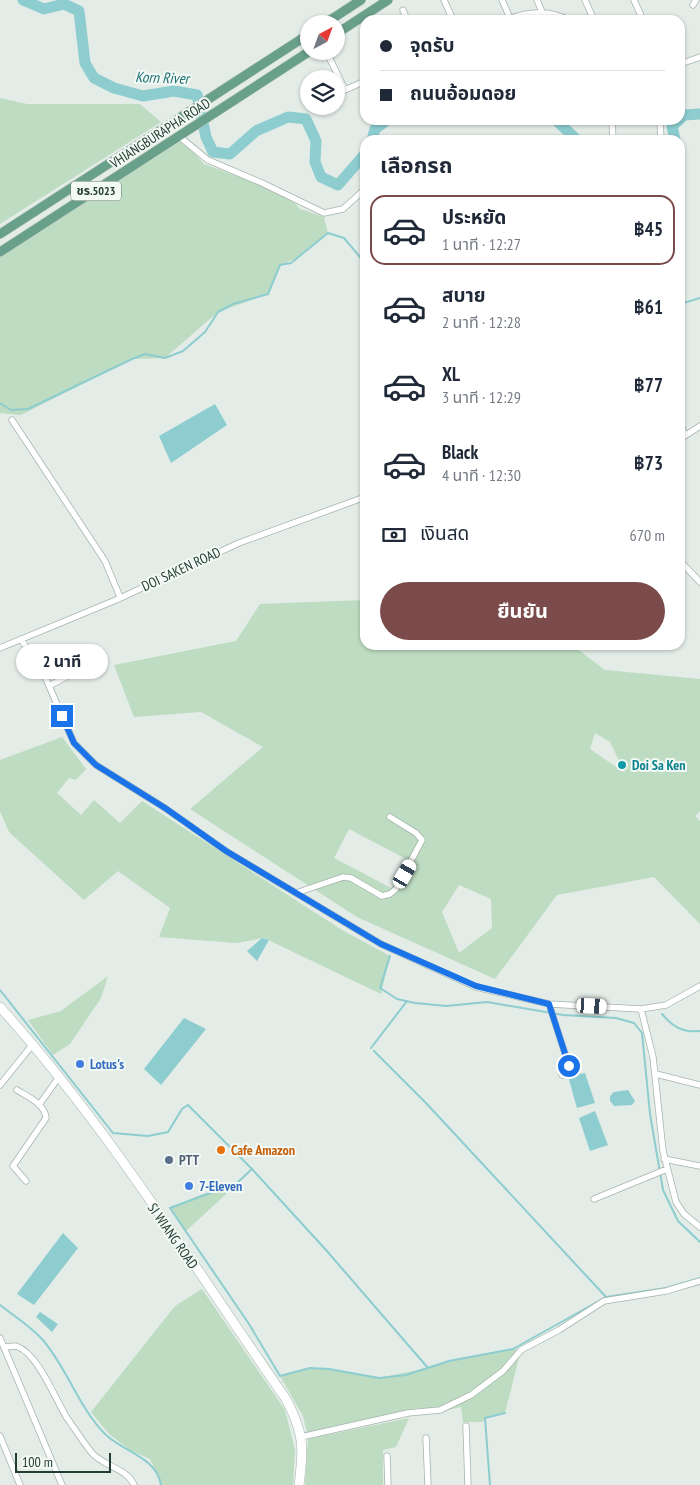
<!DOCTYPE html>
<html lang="th">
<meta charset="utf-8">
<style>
body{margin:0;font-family:"PT Sans Narrow","Noto Sans Thai",sans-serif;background:#f2f2f3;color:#1f2937;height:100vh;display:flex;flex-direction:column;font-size:19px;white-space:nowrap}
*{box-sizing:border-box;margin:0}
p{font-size:16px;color:#747a83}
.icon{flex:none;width:28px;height:28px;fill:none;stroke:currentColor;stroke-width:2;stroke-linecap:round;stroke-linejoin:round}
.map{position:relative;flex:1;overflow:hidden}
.sheet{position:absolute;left:360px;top:135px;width:325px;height:515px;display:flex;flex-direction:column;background:#fff;border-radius:15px;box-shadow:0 1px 4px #0004}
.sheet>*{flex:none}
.hud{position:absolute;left:360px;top:15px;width:325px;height:110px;border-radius:15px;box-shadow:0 1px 4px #0004;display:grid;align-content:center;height:110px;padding:0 20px;background:#fff}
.needle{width:32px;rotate:41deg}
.controls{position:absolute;left:300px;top:15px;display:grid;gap:10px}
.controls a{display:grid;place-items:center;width:45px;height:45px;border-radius:50%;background:#fff;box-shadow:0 1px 4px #0004;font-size:25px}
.scale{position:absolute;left:15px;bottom:12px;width:96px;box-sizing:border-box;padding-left:5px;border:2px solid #233d33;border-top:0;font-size:14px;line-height:18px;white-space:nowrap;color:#233d33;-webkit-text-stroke:4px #f3f9f5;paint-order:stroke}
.end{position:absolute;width:22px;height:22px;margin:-11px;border:6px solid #1a73e8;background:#fff;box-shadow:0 0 0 2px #fff}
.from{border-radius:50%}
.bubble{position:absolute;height:35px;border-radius:18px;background:#fff;box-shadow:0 1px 4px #0004;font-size:16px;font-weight:700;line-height:35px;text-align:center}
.car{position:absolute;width:15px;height:30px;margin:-15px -8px;border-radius:6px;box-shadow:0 0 4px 1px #0007;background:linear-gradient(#fff 24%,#345 0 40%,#fff 0 76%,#345 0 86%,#fff 0)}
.hud b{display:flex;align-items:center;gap:18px;height:48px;font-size:19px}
.hud b+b{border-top:1px solid #e0e1e3}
.hud i{width:12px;height:12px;background:#1f2937}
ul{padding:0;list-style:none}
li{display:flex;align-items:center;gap:15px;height:70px;margin:0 10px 8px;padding:0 10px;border:2px solid transparent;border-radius:15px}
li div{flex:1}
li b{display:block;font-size:19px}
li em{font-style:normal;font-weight:700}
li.active{border-color:#7b4a4a}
li>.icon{width:45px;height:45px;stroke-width:1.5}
h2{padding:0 20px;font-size:22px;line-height:60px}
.pay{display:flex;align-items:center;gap:12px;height:55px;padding:0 20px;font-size:19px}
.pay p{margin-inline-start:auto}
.button{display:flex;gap:10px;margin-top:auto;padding:10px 20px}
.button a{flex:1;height:58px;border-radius:30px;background:#7b4a4a;color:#fff;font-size:20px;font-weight:700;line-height:58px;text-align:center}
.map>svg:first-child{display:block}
.green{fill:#bddcc1;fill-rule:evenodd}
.water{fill:#8dcdcf}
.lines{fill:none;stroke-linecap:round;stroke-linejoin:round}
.stream{stroke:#8dcdcf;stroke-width:2}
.river{stroke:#8dcdcf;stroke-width:11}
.street-casing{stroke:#a6b4ad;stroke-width:7}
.secondary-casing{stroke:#a2b7ad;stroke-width:10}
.primary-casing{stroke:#c1c9c6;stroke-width:10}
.street{stroke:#fff;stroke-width:5.5}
.secondary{stroke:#fff;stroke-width:9}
.primary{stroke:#69a08b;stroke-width:9}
.route{stroke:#1a73e8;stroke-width:6}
.culture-dot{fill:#0f9aa8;stroke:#f3f9f5;stroke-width:2}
.shop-dot{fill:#3f7fe0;stroke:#f3f9f5;stroke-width:2}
.food-dot{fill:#e8710a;stroke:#f3f9f5;stroke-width:2}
.service-dot{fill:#5c6f8a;stroke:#f3f9f5;stroke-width:2}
.labels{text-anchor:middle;stroke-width:4;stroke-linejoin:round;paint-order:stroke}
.shield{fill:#f3f9f5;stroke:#61756d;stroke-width:1}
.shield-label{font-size:12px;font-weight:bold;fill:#233d33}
.street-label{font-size:14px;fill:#233d33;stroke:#f3f9f5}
.culture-label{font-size:14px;font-weight:bold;fill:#0d838f;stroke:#f3f9f5;text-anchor:start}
.shop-label{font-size:14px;font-weight:bold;fill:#366cbe;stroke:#f3f9f5;text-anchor:start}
.food-label{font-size:14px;font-weight:bold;fill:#c56008;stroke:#f3f9f5;text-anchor:start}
.service-label{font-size:14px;font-weight:bold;fill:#4e5e75;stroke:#f3f9f5;text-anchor:start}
.water-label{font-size:15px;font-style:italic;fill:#207376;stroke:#f3f9f5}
</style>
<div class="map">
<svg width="700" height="1485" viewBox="0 0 700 1485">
<rect width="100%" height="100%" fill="#e3ece7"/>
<path class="green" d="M0,98L27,104H140L161,122L0,224Z
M180,137L204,164L259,184L293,201L300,209L324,217L328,233L295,259L280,265L268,294L218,312L165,358L132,359L21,415L0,413V257Z
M365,600V645H572L605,670L700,679V811L695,816L700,821V924L654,877L557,895L495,979L357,917L190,809L263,747L201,712L134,717L114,665L236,641L260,604ZM595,733L610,742L625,773L590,749ZM349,829L406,859L391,888L334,858ZM459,885L491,899L492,928L459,953L442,912Z
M62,737L86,769L76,780L69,778L57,793L81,815L94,800L120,823L142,801L342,930L390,956L381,994L264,938L236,943L159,937L170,908L118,871L84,900L9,832L0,811V760Z
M108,976L101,998L70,1044L53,1055L28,1020L61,1011Z
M238,1183L185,1232L170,1208L198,1196Z
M202,1289L285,1410L295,1450L293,1485H162L150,1459L130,1450L109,1434L91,1412L175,1306Z
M513,1349L521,1350L505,1413L485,1418L483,1422H463L461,1407L424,1415L418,1408L307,1433L303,1416L280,1376L310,1368L329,1369L379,1378L428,1368L450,1361Z
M409,1418L396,1447L383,1450V1485H305L308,1439Z"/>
<path class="water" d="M215,404L227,425L171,463L159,436Z
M262,938L269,940L257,961L247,951Z
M184,1018L206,1029L161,1085L144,1069Z
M585,1073L595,1103L577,1108L568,1076Z
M628,1090L635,1101L632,1105L614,1106L610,1101V1096L614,1092Z
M595,1111L608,1145L590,1151L579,1118Z
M63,1233L78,1248L34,1305L17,1294Z
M40,1312L58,1324L52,1332L36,1317Z"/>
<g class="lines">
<path class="stream" d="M680,304L700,298
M0,403L11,410L28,409L132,359L145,354L165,358L183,351L205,332L218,312L233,304L268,294L280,265L291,263L328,233L344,238L365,263
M390,956L380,988L397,999L415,1003L446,1006L487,1002L563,1015L616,1018L634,1023L642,1033L650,1114L663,1190L678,1221L700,1242
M0,990L113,1133L148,1136L168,1132L182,1109L188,1105L252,1169
M662,1014C673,1027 683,1033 700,1031
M371,1048L407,1001
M374,1051L426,1103L606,1297
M0,1305C14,1316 30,1326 42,1339C68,1369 78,1407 106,1435C124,1452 156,1457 161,1485
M428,1368L326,1250L252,1169L237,1183L170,1208L249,1324L280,1376L310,1368L329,1369L379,1378L406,1375L449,1361L513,1349L606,1297L666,1288L700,1278
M490,1485L485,1418L505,1413"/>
<path class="river" d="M23,0L44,9L64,4L79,11L85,63L94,78L114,88L143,96L174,91L197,95L206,137L213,152L230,154L256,131L288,117L306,119L316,141L315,162L321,177L338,185L365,154
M680,119L684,115L700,114
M556,120L577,140
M372,140L375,129L387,120
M675,140L672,126L679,120"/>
<defs>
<path id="street" d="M444,0L453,20
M502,0L510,18
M537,0L542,12
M585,0L594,20
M634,0L643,20
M693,5L696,0
M403,10L407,20
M506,20C526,12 549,9 568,20
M329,57L345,90
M680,64L700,57
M336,94L365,81
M612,120L613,140
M660,120L661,140
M180,137L208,160L262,183L324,213L343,209L365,189
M12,420L105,561L120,597
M680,422L685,436
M680,439L700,426
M680,561L700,582
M21,639L46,679L74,743L96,765L165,808L226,851L381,944L476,987L549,1004L641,1009L666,1005L700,986
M0,648L116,600L239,543L365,497
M49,686L81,669L95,672L100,671
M296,893L343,877L351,878L382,896L390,894L396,889L422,840L416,833L390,817
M549,1004L569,1066L562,1075
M641,1009L653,1057L663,1151L676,1202L684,1214L700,1227
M656,1074L700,1085
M0,1085L33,1044
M17,1090C28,1097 45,1104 46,1118L13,1166L26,1181
M39,1105L59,1077
M664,1159L700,1166
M594,1199L667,1169
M0,1338L62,1485
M4,1347C8,1347 12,1346 16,1346C38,1353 55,1399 67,1418C75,1429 83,1442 92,1453C103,1466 128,1469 134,1485
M466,1426L468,1485
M0,1436L20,1485
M301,1437L408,1413L440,1410L471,1395L503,1371L521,1350L559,1330L604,1301L666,1291L700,1281
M426,1438L428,1485
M387,1456L388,1485"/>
<path id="secondary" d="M0,1007C108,1127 194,1267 286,1399C304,1433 304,1448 299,1485"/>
<path id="primary" d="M324,24L361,0
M336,34L388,0
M0,234L309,34
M0,252L310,51"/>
</defs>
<use href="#street" class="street-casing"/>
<use href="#secondary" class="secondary-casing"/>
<use href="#primary" class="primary-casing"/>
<use href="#street" class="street"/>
<use href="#secondary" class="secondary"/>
<use href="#primary" class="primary"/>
</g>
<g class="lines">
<path class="route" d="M62,716L74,743L96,765L165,808L226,851L381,944L476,986L549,1004L569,1066"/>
</g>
<circle class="culture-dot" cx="622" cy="765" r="5"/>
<g class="shop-dot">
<circle cx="80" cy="1064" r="5"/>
<circle cx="189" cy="1186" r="5"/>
</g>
<circle class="food-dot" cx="221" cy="1150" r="5"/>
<circle class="service-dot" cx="169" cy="1160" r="5"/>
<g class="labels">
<rect class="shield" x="71" y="181.5" width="50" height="19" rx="4"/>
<g class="shield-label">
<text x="96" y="195">ชร.5023</text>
</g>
<g class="street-label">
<text transform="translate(160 133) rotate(-33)" y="5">VHIANGBURAPHA ROAD</text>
<text transform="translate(181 569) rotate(-25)" y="5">DOI SAKEN ROAD</text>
<text transform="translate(173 1236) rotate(55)" y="5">SI WIANG ROAD</text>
</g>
<g class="culture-label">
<text x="632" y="770">Doi Sa Ken</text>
</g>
<g class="shop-label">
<text x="90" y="1069">Lotus's</text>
<text x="199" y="1191">7-Eleven</text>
</g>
<g class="food-label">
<text x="231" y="1155">Cafe Amazon</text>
</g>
<g class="service-label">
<text x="179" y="1165">PTT</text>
</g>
<g class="water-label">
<text transform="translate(162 78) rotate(2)" y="5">Korn River</text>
</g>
</g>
</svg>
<div class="controls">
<a><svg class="needle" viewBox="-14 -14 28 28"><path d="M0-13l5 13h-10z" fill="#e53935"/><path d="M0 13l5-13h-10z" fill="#747a83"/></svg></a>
<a><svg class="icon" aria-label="layers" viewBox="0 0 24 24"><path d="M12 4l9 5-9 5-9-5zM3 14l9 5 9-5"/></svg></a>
</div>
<div class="scale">100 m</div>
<i class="end from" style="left:569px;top:1066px"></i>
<i class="end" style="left:62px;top:716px"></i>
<div class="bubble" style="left:16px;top:644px;width:92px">2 นาที</div>
<i class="car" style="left:405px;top:874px;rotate:30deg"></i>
<i class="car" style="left:592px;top:1006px;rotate:93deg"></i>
<div class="hud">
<b><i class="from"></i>จุดรับ</b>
<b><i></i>ถนนอ้อมดอย</b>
</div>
<section class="sheet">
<h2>เลือกรถ</h2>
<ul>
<li class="active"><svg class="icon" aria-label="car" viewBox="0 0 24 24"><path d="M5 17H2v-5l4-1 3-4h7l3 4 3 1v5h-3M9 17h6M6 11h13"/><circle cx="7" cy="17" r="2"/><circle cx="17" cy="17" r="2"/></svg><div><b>ประหยัด</b><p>1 นาที · 12:27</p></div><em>฿45</em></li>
<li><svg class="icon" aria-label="car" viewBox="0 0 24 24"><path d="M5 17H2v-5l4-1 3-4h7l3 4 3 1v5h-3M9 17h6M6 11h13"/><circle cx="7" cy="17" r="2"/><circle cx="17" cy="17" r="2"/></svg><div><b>สบาย</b><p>2 นาที · 12:28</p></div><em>฿61</em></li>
<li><svg class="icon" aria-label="car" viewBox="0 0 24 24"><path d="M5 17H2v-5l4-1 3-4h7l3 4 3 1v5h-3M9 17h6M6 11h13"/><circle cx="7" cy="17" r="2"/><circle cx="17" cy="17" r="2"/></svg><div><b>XL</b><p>3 นาที · 12:29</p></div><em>฿77</em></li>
<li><svg class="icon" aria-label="car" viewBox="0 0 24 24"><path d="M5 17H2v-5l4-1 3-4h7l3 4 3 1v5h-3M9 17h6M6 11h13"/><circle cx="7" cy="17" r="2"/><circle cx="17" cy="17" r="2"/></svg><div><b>Black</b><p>4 นาที · 12:30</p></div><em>฿73</em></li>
</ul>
<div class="pay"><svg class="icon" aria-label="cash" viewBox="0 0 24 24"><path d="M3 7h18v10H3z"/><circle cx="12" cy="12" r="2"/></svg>เงินสด<p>670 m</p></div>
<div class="button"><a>ยืนยัน</a></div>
</section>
</div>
